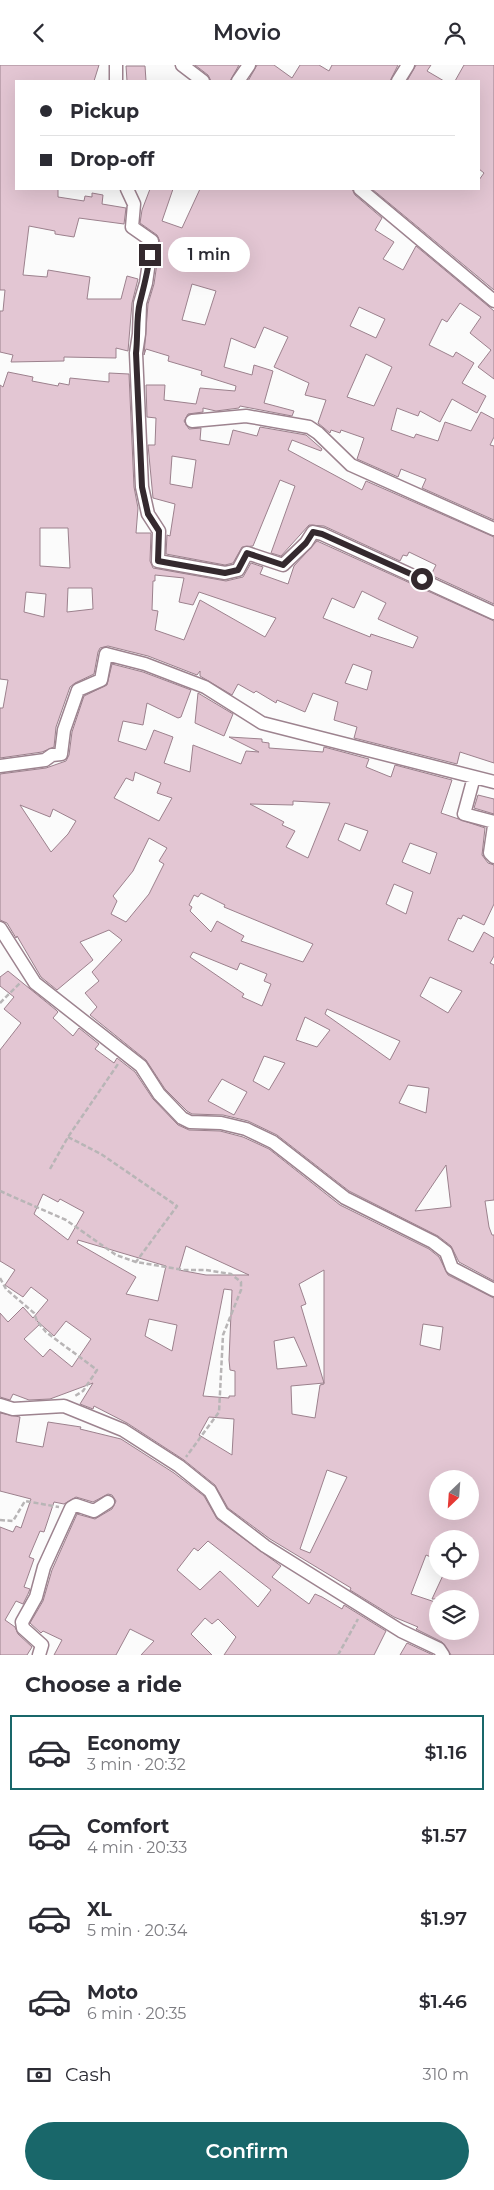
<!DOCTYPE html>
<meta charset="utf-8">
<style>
body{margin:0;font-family:Montserrat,sans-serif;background:#f7f7f7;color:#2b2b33;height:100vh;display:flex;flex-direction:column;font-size:19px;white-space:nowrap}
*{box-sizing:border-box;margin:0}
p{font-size:16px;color:#7c7c81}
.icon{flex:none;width:28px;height:28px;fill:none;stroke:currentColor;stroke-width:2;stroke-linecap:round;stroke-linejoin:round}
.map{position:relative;height:1590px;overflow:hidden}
.drawer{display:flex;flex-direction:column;background:#fff;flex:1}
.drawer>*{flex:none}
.banner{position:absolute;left:15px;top:15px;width:465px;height:110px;border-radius:0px;box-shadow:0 5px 20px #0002;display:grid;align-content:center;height:110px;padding:0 25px;background:#fff}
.needle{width:32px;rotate:205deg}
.tools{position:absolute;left:429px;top:1405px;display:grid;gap:10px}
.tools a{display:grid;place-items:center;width:50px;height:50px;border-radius:50%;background:#fff;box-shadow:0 5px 20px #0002;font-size:25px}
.end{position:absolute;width:22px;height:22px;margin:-11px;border:6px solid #34292e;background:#fff;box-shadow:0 0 0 2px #fff}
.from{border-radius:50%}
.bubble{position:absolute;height:35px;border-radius:18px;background:#fff;box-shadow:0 5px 20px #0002;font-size:16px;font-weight:600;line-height:35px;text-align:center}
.banner b{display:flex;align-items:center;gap:18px;height:48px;font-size:19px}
.banner b+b{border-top:1px solid #e1e1e2}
.banner i{width:12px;height:12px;background:#2b2b33}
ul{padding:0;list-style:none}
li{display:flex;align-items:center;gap:15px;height:75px;margin:0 10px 8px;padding:0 15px;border:2px solid transparent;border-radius:0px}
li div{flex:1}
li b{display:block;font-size:19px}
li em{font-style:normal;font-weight:600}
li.current{border-color:#19676a}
li>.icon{width:45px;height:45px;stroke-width:1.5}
h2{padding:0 25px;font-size:22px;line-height:60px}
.pay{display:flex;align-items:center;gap:12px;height:55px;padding:0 25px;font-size:19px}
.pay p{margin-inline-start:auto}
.button{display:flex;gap:10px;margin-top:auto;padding:10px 25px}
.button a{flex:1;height:58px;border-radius:30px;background:#19676a;color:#fff;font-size:20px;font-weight:600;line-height:58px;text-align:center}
header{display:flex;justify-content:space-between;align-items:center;height:65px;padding:0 25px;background:#fff;font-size:22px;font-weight:600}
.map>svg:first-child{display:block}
.building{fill:#e3c6d3;stroke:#9c818d;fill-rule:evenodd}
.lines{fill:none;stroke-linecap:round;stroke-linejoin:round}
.street-casing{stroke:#9d838f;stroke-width:15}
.path{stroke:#b8b5b6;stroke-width:2.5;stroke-dasharray:5 2.5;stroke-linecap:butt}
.street{stroke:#fff;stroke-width:12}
.route{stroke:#34292e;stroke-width:6}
</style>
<header><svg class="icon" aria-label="back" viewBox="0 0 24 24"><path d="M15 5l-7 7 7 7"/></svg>Movio<svg class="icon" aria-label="person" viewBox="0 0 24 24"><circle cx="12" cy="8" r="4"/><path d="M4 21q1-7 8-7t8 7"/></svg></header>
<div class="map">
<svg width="494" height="1590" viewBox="0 0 494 1590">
<rect width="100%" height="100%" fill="#fbfbfb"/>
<path class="building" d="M0,0H99L94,16H16V124H58V132L84,136L85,131L92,132V128L103,130L102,139L126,143L124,159L79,153L74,172L55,169V166L29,161L23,210L47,212L48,205L90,212L87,234H121L127,211L138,214L132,238L128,286L116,283V293L64,292V296L11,297L13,290L0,287V246H3L5,225H0Z
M195,0H239L230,16H211L208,10Z
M257,0H274L292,13L300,0H319L329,6L332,0H398L390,16H248Z
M416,0H431L427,6L444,16H407Z
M464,0H494V225L372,124H479V115L484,108L479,104V16H455Z
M126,1H145L146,16H127Z
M150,124H173L162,156L182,163L200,124H352L355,130L382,153L375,165L394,177L383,194L403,205L416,181L494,246V314L478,302L491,285L470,268L481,252L460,238L447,257L442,254L429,280L453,292L456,287L474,298L462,318L486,331L477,348L452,334L440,357L420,346L418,351L397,343L391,365L414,373L416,369L438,376L445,357L471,366L481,347L494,354V372L490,380L494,381V455L422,423L426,414L401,404L398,412L357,394L364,373L341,365L340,368L331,365L330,368L318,358L326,335L305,330L309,318L274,302L288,272L264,262L255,283L231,273L224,302L252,310L254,300L273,306L264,338L294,346L292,351L240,341L239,343L216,346L203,343V347L188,349L184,356L189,364L201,363L200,375L229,380L233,365L257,371L260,362L306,370L322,384L321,386L292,375L288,385L362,425L366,416L494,472V539L431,510L436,500L409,487L407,491L403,490L400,496L324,461L309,460L281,491L271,488L295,421L280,415L253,481L242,482L233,498L225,500L166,489L167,470L170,471L175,439L153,433L148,380H155L156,353L147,352L146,320H165L164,335L196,339L200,323L235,326L236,321L201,310L202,306L168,296L169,291L146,284L144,290L148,239L154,219L160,177L157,170L140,158L142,145ZM192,219L216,226L205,260L182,255ZM359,242L385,254L376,273L350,261ZM366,289L392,302L374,341L347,332ZM172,391L196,395L192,423L170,419Z
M8,307L33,312L32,316L58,321L59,318L69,320L70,313L109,317V308L129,309L134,422L138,443L136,468H151L150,496L153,503L226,516L243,512L251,498L263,502L260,509L288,519L294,501L317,476L494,556V698L460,687L457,699L354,673L357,662L334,655L338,637L313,628L305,647L277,635L276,638L256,626L254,628L238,619L232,630L200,611V606L197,610L148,591L108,581L100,583L98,587L94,609L75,618L70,622L56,662L54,682L42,687L0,693V643H3L8,615L0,614V320L3,322ZM40,463H68L70,503L40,501ZM155,510L184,513L179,537L193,540L199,527L276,553L265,572L200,535L184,575L155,565L158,546L152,545L153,516H155ZM68,523H92L93,544L67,547ZM362,526L386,538L378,554L418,572L413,583L371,569L370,572L323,553L332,533L354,543ZM26,527L46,529L44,552L24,547ZM353,599L372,606L367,625L345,618Z
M112,599L143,607L191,625L181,652L178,653L147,638L143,660L123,656L118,676L146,685L154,665L173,672L164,698L190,707L193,680L241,699L246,686L259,687L229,672L262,674V677L269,678V683L323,687L324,682L369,694L366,702L388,711L391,712L395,700L452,715L441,748L485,763L482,790L488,798L494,800V839L484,860L463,850L461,854L458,853L448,875L473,887L484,867L494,873V891L490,898L494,900V1135L485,1136L489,1162L492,1170H494V1216L459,1197L451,1181L438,1171L349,1126L277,1070L248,1056L223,1050L192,1049L187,1046L165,1024L146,995L90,950L97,942L85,928L99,916L92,907L122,875L109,865L80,877L93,895L57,925L41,912L17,871L16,873L7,858L0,855V709L46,703L66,696L69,690L72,667L84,631L107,620ZM135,707L161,718L157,728L172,733L159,756L114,733L126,713L133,716ZM293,736L330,738L308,793L286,782L295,766L282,760L284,757L250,739L293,740ZM20,740L50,752L53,744L76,756L68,769L51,787ZM345,758L368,766L360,786L338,775ZM149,773L167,783L159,796L164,799L149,829L126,857L111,849L117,836L113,831L133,806ZM410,778L437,788L430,809L402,797ZM394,819L413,827L406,849L386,839ZM201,828L225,840L224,842L313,879L303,897L241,876L244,871L217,856L211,867L190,846L192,842L189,840L194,830L198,832ZM193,887L237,905L240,898L267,909L264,916L271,919L262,941L242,932L244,929L190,892ZM430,912L462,926L448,948L420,931ZM327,944L400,976L390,995L325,949ZM305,952L330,965L317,982L296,975ZM264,991L285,998L269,1025L253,1016ZM222,1014L247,1027L234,1050L208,1036ZM408,1020L429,1023L426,1048L399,1038ZM446,1100L451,1142L415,1146Z
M198,628L233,649L224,671L195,658Z
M478,730L494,734V749L474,743Z
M8,906L56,945L58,947L53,953L73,971L79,963L99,979L95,984L114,998L117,993L135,1007L153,1034L178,1060L189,1065L220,1066L243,1072L269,1084L340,1140L429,1184L439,1192L448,1210L494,1233V1590H451L442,1577L416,1564L418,1562L394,1552L350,1525L351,1523L270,1474L228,1443L215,1420L184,1395L127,1358L94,1341L93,1344L80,1339L93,1318L50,1334L29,1335L13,1329L10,1335L0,1332V1248L8,1257L23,1242L33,1253L48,1235L31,1222L23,1232L5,1220L15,1205L0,1196V985L21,958L4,944L14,932L0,921V912ZM43,1129L58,1137L60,1134L84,1147L68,1175L34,1149ZM78,1175L166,1201L158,1236L126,1229L136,1212L77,1178ZM186,1181L249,1210H206L179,1205ZM324,1205V1319L320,1320L315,1353L292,1349L291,1321L324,1318L301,1241L306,1239L299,1219ZM224,1224L232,1225L229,1295L230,1305L235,1306V1331H229V1333L203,1331ZM149,1254L177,1260L172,1286L145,1271ZM37,1256L54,1271L66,1256L91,1274L72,1302L50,1284L43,1292L24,1274L40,1259ZM423,1259L443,1262L440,1285L420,1280ZM294,1272L307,1301L277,1304L274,1276ZM209,1352L234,1354L232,1390L199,1370ZM327,1405L347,1412L310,1488L300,1484ZM438,1414H470V1446H438ZM438,1474H470V1506H445L432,1534H470V1566H438V1538L411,1529L426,1490L438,1495Z
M0,1348L20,1352L16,1377L43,1382L48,1357L81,1362L80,1364L121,1374L174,1408L204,1431L217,1454L281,1501L272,1512L309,1539L315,1529L322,1532L342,1544L344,1540L386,1566L374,1590H224L236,1572L218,1554L212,1559L205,1553L191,1569L212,1590H141L154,1576L130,1564L116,1590H54L62,1575L43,1566L41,1568L30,1558L43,1536L52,1505L77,1449L95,1454L112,1444L116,1436L112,1430L108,1429L93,1437L76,1432L64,1439L54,1437L44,1467L40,1466L29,1492L34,1494L24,1522L30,1524L28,1529L23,1539L16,1536L5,1555L15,1562L18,1569L32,1582L27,1590H0V1462L13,1467L16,1461L21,1463L31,1434L0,1426ZM208,1476L271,1525L258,1542L220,1506L200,1525L177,1505L194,1483L198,1486Z
M407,1578L433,1590H400Z"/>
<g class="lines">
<defs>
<path id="street" d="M116,0V16
M182,0L203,16
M238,16L249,0
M398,16L408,0
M127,124L134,139L132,162L152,176L146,218L140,238L139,269L136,288L142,422L148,449L159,466L158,496L225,508L238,505L247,488L283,500L306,478L313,467L322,469L494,548
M360,124L494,236
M192,356L246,351L309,362L318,368L351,400L494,464
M0,701L45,695L52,690L61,689L64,665L78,625L101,615L106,589L145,599L205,622L262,658L494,717
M474,712L464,749L494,757
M494,761L490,788L494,792
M0,863L35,918L141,1001L159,1029L182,1053L190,1057L221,1058L246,1064L273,1077L345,1133L433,1177L446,1187L452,1203L494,1225
M0,1340L13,1344L64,1341L123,1365L179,1401L210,1426L222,1448L265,1481L401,1566L439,1584L443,1590
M39,1590L42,1580L23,1563L22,1557L36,1532L44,1502L71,1443L76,1440L94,1446L108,1437"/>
</defs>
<use href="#street" class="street-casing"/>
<path class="path" d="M0,938L21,917
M68,1072L101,1089L177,1141L136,1197
M50,1104L68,1072L118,999
M0,1126L66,1155L116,1190L136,1197L184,1205H206L231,1209L241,1217V1225L223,1270L219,1347L186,1392
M0,1213L6,1224L34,1248L37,1256L46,1267L97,1305L83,1326L75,1331
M0,1455L13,1456L25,1436L59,1442
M338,1590L358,1554"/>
<use href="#street" class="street"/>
</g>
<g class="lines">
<path class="route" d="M150,190C148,206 144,221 140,237C136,252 138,271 136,288L142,422L148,449L159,466L158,496L225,508L238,505L247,488L283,500L306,478L313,467L322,469L422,514"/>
</g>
</svg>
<div class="tools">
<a><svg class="needle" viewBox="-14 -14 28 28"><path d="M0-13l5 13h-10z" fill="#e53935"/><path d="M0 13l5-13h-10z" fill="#7c7c81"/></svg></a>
<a><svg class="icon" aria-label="locate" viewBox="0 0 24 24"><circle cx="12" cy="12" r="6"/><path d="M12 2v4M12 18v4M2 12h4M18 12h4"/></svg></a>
<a><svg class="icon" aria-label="layers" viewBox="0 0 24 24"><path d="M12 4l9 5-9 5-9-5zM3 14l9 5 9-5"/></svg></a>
</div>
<i class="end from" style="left:422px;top:514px"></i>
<i class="end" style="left:150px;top:190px"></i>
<div class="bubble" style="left:168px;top:172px;width:82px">1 min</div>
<div class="banner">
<b><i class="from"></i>Pickup</b>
<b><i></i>Drop-off</b>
</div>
</div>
<section class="drawer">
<h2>Choose a ride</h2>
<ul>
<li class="current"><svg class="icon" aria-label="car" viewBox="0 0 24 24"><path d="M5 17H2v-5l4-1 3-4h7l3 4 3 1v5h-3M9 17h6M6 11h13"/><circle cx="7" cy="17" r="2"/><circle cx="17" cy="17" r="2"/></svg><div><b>Economy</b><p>3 min · 20:32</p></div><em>$1.16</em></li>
<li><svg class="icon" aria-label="car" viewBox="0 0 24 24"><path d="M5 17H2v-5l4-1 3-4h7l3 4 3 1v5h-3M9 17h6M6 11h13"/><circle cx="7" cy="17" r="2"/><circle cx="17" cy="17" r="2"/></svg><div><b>Comfort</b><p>4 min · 20:33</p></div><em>$1.57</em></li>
<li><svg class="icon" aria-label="car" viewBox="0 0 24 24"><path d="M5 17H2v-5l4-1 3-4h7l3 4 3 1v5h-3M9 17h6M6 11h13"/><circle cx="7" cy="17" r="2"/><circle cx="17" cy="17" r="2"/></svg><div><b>XL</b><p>5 min · 20:34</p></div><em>$1.97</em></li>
<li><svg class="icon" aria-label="car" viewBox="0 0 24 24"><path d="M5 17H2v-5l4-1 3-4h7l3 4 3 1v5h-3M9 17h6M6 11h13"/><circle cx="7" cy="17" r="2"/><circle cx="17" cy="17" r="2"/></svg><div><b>Moto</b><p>6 min · 20:35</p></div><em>$1.46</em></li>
</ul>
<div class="pay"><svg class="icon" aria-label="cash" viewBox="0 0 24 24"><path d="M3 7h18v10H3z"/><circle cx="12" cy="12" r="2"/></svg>Cash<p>310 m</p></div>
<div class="button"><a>Confirm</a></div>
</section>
